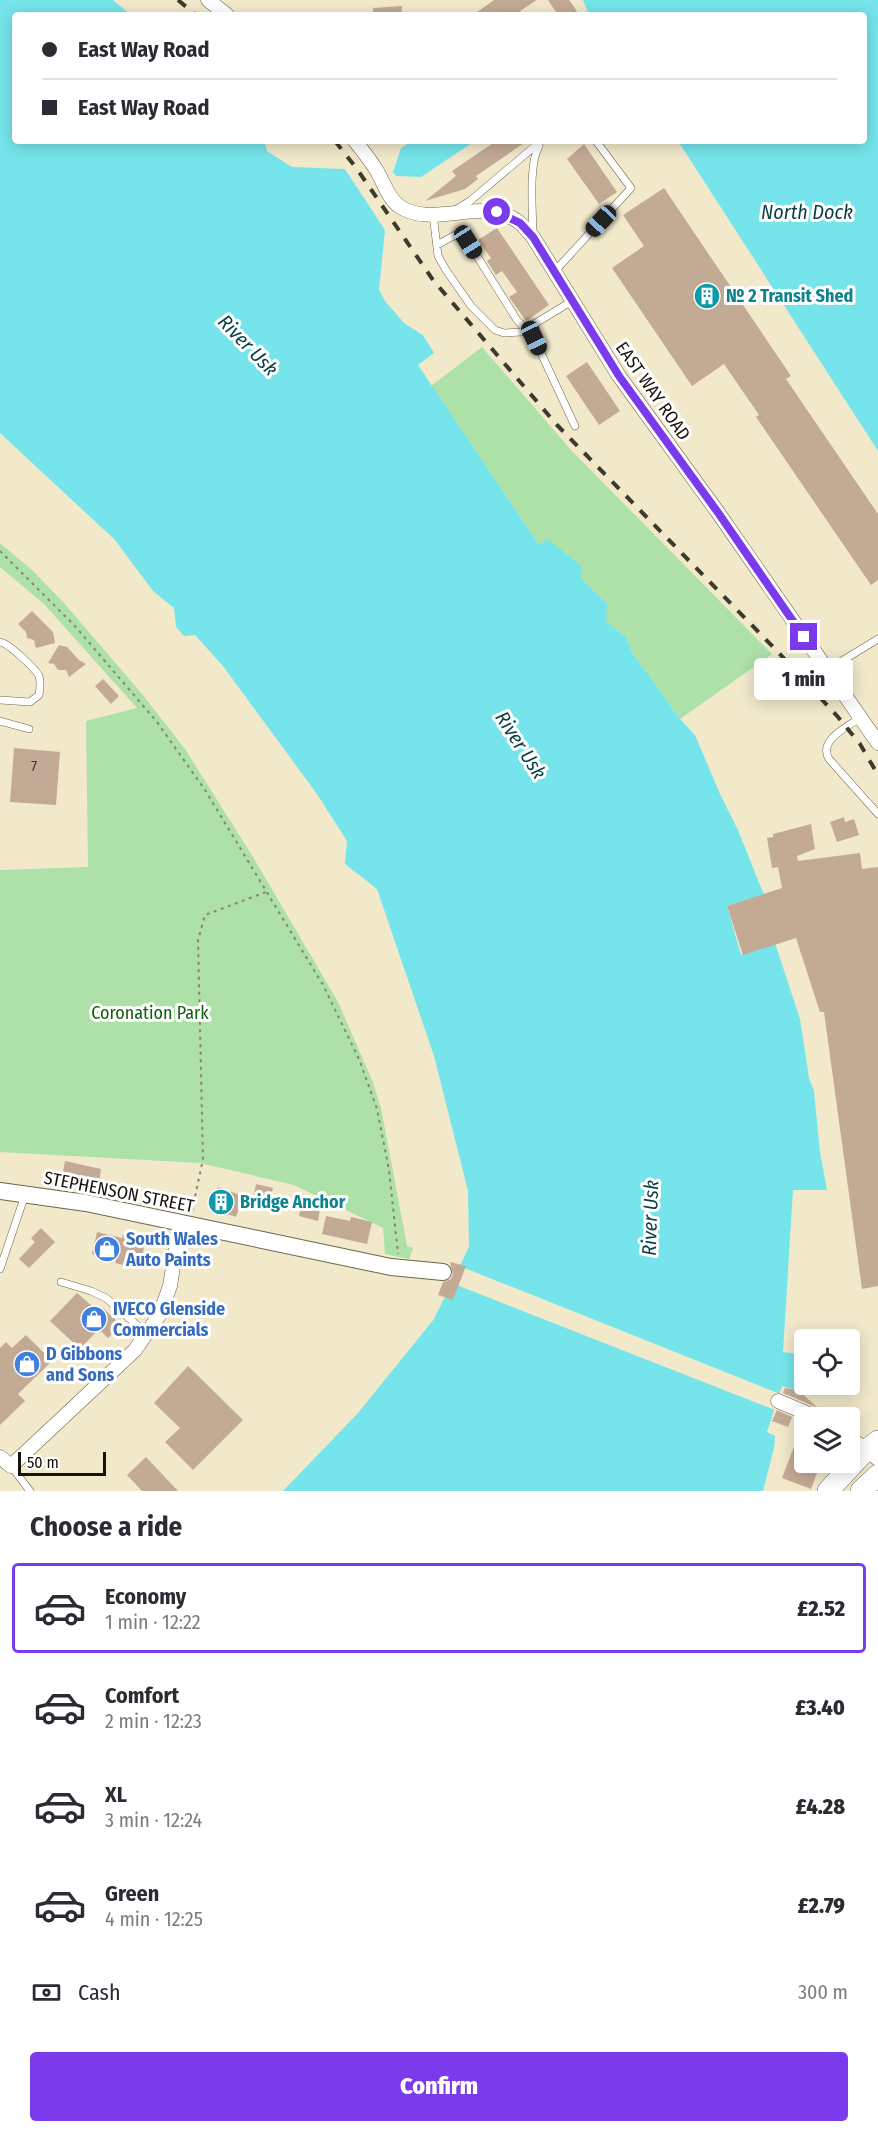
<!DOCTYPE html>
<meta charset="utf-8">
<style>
body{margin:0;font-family:"Fira Sans Condensed",sans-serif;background:#f2f2f3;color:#2b2b33;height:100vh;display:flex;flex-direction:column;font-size:22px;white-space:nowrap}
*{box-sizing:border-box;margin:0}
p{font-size:20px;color:#7c7c81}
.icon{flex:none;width:33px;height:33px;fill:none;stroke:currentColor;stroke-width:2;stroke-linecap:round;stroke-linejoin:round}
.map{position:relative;height:1491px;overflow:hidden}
.panel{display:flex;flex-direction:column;background:#fff;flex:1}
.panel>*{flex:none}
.hud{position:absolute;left:12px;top:12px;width:855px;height:132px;border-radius:6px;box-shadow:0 3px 15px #0003;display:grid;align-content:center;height:132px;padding:0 30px;background:#fff}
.tools{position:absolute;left:794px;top:1329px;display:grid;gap:12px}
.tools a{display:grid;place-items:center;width:66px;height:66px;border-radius:6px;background:#fff;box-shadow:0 3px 15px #0003;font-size:30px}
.scale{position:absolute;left:18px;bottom:15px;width:88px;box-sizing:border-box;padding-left:6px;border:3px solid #161308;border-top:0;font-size:16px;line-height:21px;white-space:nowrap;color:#161308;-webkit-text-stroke:4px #fff;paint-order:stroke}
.end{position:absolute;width:27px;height:27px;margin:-14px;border:8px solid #7c3aed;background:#fff;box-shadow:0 0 0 3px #fff}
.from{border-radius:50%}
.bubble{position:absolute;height:42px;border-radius:6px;background:#fff;box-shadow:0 3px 15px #0003;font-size:20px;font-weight:800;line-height:42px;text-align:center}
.car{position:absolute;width:18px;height:36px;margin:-18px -9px;border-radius:8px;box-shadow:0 0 4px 2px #0007;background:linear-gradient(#222 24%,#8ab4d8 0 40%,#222 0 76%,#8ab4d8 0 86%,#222 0)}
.hud b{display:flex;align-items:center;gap:21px;height:57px;font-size:22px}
.hud b+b{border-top:2px solid #e1e1e2}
.hud i{width:15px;height:15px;background:#2b2b33}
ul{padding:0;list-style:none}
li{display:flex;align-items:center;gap:18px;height:90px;margin:0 12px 9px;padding:0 18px;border:3px solid transparent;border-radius:6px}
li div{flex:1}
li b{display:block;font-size:22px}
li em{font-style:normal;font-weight:800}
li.selected{border-color:#7c3aed}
li>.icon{width:54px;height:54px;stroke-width:1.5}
h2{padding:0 30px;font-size:27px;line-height:72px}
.pay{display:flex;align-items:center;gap:15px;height:66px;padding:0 30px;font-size:22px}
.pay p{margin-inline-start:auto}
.button{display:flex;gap:12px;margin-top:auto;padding:12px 30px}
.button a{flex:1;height:69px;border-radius:6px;background:#7c3aed;color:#fff;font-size:24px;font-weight:800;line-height:69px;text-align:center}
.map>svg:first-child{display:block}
.green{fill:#ade1a8}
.water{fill:#75e5eb}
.pier{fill:#f2e9cb}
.building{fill:#c3aa95}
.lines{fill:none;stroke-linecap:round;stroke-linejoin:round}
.service-casing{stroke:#6d654b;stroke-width:8}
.minor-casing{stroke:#6d654b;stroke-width:15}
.tertiary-casing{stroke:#6d654b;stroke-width:18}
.primary-casing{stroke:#6d654b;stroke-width:22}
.path{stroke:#8a846f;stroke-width:2;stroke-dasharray:3 4.5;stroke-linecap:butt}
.service{stroke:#fff;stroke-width:7}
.minor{stroke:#fff;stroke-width:14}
.tertiary{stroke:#fff;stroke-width:16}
.primary{stroke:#fff;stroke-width:21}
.rail{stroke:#3e3a2b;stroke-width:4;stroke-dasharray:10 10;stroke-linecap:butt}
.route{stroke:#7c3aed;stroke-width:8}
.labels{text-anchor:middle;stroke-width:6;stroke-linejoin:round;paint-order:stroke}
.number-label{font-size:15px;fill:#41392b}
.culture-label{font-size:18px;font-weight:bold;fill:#0d838f;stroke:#fff;text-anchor:start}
.street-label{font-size:18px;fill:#161308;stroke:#fff}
.park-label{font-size:18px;fill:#135f0f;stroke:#fff}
.shop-label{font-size:18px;font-weight:bold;fill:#366cbe;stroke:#fff;text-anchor:start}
.water-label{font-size:20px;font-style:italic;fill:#083f42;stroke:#fff}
</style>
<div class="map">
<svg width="878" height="1491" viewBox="0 0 878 1491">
<rect width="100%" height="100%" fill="#f2e9cb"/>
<path class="green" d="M482,347L571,450L772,654L680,719L632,652L626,637L605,622L607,603L582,579L539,545L431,386Z
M0,543L32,570L64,603L142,694L185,749L253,857L338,1002L372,1080L381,1108L407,1246L413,1248L409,1259L385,1254L383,1228L294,1185L200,1163L0,1152V870L88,867L86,721L137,708L44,604L0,567Z"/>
<path class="water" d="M0,0H113L131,15H15V141H264L267,151L292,167L345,169L385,230L379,290L385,301L404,323L423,335L434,353L418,365L539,545L547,539L582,566V579L607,603L606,622L626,637L632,652L680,719L695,735L720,794L738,830L764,895L727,906L741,955L775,943L800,1019L809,1078L814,1091L820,1152L827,1190H793L783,1352L804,1355V1384L806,1385L796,1390L782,1386L767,1432L775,1436L774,1448L763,1491H283L358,1413L434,1319L469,1247L468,1191L434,1056L377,889L345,864L347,841L317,794L223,666L195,635L184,636L176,627L174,608L153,591L115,540L0,433Z
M583,0H878V451L678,141H864V15H589Z
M412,141H475L421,177L396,176L393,172L401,148Z"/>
<path class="pier" d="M457,1265L780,1394L775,1410L449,1282Z"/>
<path class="building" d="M494,0H537L520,11L523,15H473Z
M548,0H569L577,11L571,15H558Z
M402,6V15H373V8Z
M496,141H527L476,176L478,179L465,189L425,201L456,176L452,171Z
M584,144L617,192L599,204L567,159Z
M664,188L791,376L786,379L878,514V580L871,585L756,417L759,415L724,364L692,386L612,268L644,246L623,215Z
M497,228L549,305L526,321L509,297L517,292L502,271L496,275L487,261L491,258L478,240Z
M587,362L620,411L599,425L566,376Z
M32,611L53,632L55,643L36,648L34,640L27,638L26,632L18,624Z
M59,645L67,647L79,660L86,664L69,677L66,670H58L54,664L48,663Z
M103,679L119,696L111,704L95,686Z
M14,748L60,752L56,805L10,802Z
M844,817L845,822L854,819L859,835L837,842L830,822Z
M811,824L815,849L797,856L798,861L860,853L862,869L878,867V1286L862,1289L824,1012H820L796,938L743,955L727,906L782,888L778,867L772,868L767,838L773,837V834Z
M65,1161L101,1169L98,1190L61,1183Z
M256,1184L273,1188L270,1202L253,1199Z
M218,1187L243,1196L236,1217L210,1208Z
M302,1199L321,1203L318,1221L299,1216Z
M326,1216L350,1221L351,1217L372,1222L367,1244L322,1234Z
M41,1228L55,1242L29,1268L19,1259L35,1242L31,1238Z
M97,1232L122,1238L123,1234L146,1239L139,1269L115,1263L116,1260L92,1254Z
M450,1262L466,1266L453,1300L438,1295L443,1282L451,1279L453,1274Z
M77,1293L99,1312L103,1308L121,1325L108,1338L99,1329L80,1349L50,1321Z
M26,1335L52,1361L18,1394L25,1401L0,1425V1348L6,1342L12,1348Z
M188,1366L243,1420L193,1470L165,1442L180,1428L154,1403Z
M785,1388L798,1390L818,1408L783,1393Z
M777,1410L792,1417L788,1427L772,1421Z
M803,1423L804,1462H821L811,1489L782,1478Z
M146,1457L178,1491H142L127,1475Z"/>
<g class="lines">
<defs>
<path id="service" d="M457,209L470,201L541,141
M433,214L438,256L446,270L471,306L495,330L504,333L521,332L572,301
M533,236C533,213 528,165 539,146
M437,245L457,234L465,237L517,320L534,338L575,426
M555,271L631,188L596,141
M0,642C8,643 35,668 39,676C41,682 40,689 39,695L30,702L0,700
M827,670L878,639
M860,718C847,727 818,740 829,759L878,814
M0,721L29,729
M0,1269L25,1195
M61,1282L91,1291L106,1298L146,1333
M11,1466L30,1491"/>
<path id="minor" d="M208,0L227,15
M355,141C363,151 371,161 377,171C384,183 388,198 399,206C433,230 484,194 520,223C525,227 529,233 533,237L619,376L719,514L878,743
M778,1401L818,1418
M849,1437L878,1459
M0,1457L11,1466L135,1350L160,1314L170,1286L180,1223"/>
<path id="tertiary" d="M0,1191L86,1203L391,1267L443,1272"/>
<path id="primary" d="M828,1491L866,1450L878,1441
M861,1491L878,1475"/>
</defs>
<use href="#service" class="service-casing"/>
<use href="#minor" class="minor-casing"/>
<use href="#tertiary" class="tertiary-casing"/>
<use href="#primary" class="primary-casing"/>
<path class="path" d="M0,551L74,625L157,722L205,790L323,985L359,1059L377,1109L389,1170L398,1254
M192,1211L203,1159L198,940L205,915L266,892"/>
<use href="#service" class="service"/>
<use href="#minor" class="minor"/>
<use href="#tertiary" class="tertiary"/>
<use href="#primary" class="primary"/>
<path class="rail" d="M178,0L196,15
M335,141L357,169L433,280L557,425L777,651L838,717L860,744L878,775"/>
</g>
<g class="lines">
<path class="route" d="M497,212L520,223L533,237L619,376L719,514L804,637"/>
</g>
<defs>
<symbol id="building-disc" viewBox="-11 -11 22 22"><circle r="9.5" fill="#0f9aa8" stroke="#fff"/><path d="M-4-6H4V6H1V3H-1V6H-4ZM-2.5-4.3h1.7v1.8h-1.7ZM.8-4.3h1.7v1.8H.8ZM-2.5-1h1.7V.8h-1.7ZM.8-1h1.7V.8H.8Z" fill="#fff"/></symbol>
<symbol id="shop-disc" viewBox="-11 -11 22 22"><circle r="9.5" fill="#3f7fe0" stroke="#fff"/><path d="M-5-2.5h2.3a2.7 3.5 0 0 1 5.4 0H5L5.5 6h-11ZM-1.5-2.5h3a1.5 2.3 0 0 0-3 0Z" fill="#fff"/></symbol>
</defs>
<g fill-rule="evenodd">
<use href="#building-disc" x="692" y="281" width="30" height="30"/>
<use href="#building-disc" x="206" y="1187" width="30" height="30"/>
<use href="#shop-disc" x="92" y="1234" width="30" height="30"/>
<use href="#shop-disc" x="79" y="1304" width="30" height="30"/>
<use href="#shop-disc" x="12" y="1349" width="30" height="30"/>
</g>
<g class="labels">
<g class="number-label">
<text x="34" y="771">7</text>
</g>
<g class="culture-label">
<text x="726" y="302">№ 2 Transit Shed</text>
<text x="240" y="1208">Bridge Anchor</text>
</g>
<g class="street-label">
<text transform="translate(653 391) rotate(55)" y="6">EAST WAY ROAD</text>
<text transform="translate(119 1192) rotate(11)" y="6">STEPHENSON STREET</text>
</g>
<g class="park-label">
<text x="150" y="1019">Coronation Park</text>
</g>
<g class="shop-label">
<text x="126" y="1245">South Wales<tspan x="126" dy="21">Auto Paints</tspan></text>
<text x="113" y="1315">IVECO Glenside<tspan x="113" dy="21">Commercials</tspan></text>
<text x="46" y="1360">D Gibbons<tspan x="46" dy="21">and Sons</tspan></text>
</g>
<g class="water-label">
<text x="807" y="219">North Dock</text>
<text transform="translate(248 345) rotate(46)" y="7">River Usk</text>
<text transform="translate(521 745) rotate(57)" y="7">River Usk</text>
<text transform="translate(650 1218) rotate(-88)" y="7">River Usk</text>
</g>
</g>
</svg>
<div class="tools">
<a><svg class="icon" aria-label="locate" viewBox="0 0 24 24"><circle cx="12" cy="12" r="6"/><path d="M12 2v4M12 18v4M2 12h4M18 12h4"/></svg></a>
<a><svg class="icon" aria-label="layers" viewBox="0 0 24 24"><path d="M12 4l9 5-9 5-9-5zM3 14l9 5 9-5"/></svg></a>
</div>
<div class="scale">50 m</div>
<i class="end from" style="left:497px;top:212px"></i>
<i class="end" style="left:804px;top:637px"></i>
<div class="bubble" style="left:754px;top:658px;width:99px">1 min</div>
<i class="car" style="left:601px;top:221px;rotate:223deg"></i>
<i class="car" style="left:468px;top:242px;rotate:148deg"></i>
<i class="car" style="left:534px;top:338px;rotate:155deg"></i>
<div class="hud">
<b><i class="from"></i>East Way Road</b>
<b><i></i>East Way Road</b>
</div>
</div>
<section class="panel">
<h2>Choose a ride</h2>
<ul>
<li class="selected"><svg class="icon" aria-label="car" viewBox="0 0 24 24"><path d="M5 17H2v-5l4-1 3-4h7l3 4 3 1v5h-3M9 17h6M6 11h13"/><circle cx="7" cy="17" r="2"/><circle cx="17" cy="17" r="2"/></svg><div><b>Economy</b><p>1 min · 12:22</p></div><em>£2.52</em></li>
<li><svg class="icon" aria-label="car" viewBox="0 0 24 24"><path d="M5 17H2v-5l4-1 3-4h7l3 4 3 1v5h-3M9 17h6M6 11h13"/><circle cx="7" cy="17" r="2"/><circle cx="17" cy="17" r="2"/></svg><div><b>Comfort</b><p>2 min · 12:23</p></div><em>£3.40</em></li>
<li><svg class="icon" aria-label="car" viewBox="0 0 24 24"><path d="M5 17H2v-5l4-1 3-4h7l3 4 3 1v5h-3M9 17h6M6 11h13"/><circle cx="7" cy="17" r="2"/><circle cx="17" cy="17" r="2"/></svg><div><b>XL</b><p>3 min · 12:24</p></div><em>£4.28</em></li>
<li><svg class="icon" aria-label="car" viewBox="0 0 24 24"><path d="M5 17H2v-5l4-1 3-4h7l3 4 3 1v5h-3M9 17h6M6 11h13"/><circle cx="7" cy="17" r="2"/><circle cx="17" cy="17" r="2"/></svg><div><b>Green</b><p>4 min · 12:25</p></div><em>£2.79</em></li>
</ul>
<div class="pay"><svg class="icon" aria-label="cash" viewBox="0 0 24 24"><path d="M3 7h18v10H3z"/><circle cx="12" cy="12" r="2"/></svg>Cash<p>300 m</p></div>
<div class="button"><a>Confirm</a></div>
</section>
